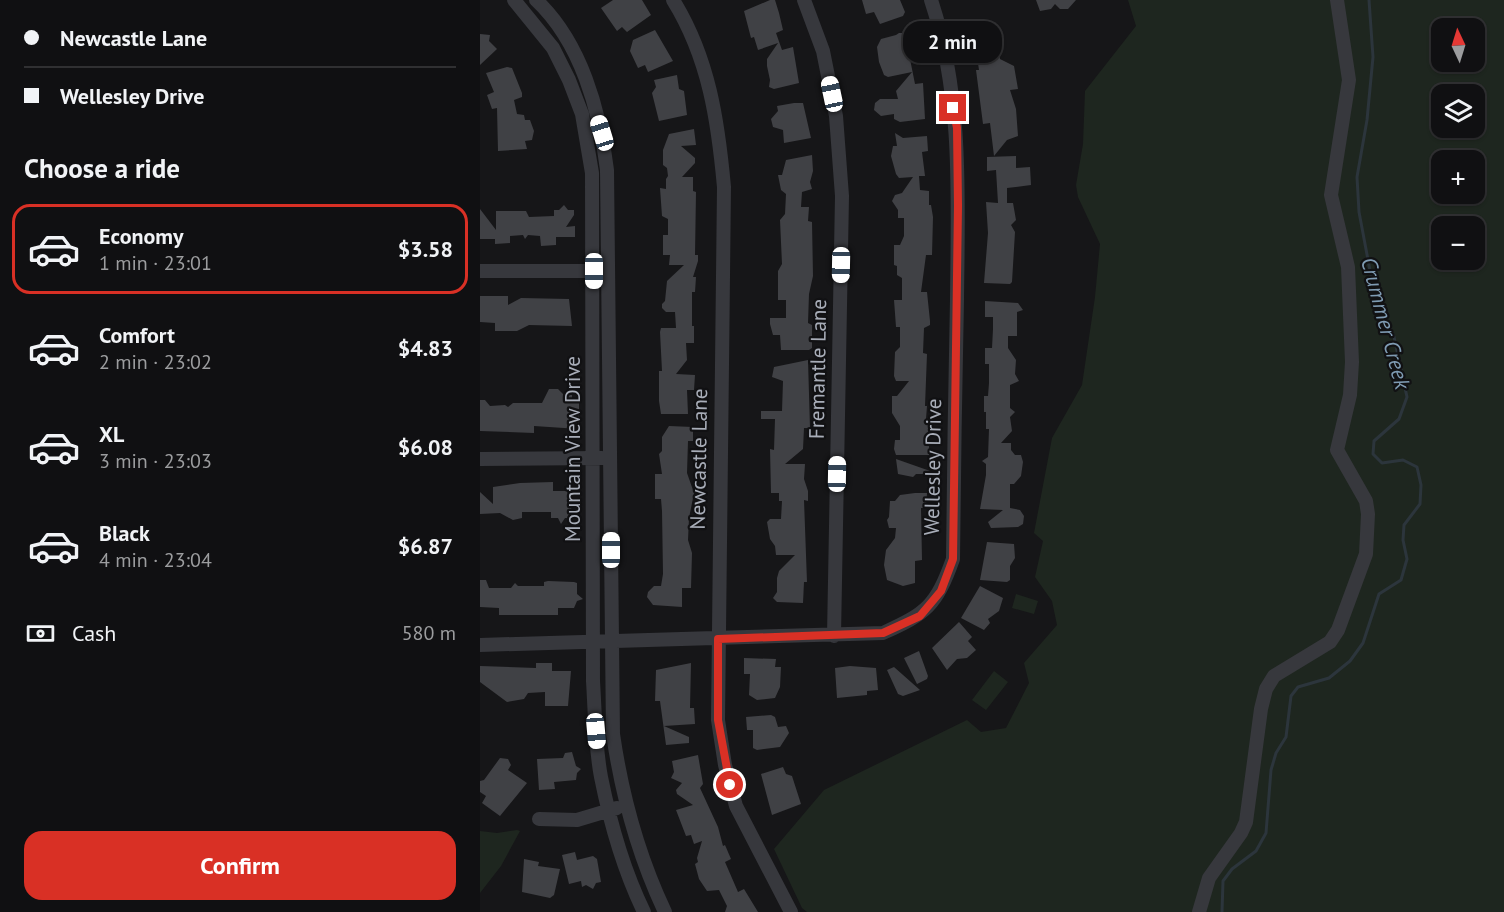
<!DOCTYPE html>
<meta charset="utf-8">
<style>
body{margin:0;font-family:"PT Sans",sans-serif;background:#1e1e20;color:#f1f3f6;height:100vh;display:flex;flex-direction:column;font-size:22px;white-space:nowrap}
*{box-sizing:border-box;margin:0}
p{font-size:20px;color:#9c9d9f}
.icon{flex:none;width:33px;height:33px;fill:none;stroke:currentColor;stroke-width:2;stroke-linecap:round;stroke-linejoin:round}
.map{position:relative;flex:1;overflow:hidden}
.details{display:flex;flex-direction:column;background:#101012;width:480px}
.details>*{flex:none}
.guide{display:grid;align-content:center;height:132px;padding:0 24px;background:#101012}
.needle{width:39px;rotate:356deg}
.fabs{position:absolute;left:951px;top:18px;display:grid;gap:12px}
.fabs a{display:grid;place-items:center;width:54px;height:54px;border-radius:12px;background:#101012;box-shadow:0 2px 4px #0004,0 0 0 2px #303032;font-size:30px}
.end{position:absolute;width:27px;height:27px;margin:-14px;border:8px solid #d93025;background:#fff;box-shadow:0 0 0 3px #fff}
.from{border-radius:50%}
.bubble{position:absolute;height:42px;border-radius:18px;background:#101012;box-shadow:0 2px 4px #0004,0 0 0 2px #303032;font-size:20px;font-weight:700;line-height:42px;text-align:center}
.car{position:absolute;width:18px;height:36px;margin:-18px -9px;border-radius:8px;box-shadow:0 0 4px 2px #0007;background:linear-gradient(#fff 24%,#345 0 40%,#fff 0 76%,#345 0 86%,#fff 0)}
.guide b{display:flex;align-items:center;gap:21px;height:57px;font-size:22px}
.guide b+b{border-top:2px solid #303032}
.guide i{width:15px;height:15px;background:#f1f3f6}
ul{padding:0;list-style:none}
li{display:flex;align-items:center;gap:18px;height:90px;margin:0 12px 9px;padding:0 12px;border:3px solid transparent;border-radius:18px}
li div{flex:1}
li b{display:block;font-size:22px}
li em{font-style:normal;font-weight:700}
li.selected{border-color:#d93025}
li>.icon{width:54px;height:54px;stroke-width:1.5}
h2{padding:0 24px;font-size:27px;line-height:72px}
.pay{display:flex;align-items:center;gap:15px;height:66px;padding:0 24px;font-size:22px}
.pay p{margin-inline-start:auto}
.button{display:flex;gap:12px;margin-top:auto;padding:12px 24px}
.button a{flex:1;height:69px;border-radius:18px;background:#d93025;color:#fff;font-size:24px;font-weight:700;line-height:69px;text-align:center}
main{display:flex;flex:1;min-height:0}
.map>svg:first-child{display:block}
.green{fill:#1e261f;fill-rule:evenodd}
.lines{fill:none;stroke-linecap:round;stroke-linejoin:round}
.stream{stroke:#2c353c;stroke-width:3}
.building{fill:#404145}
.minor{stroke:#37383d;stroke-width:14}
.route{stroke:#d93025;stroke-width:8}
.labels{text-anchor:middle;stroke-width:4.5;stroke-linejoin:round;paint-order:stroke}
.street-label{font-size:21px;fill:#a8adb8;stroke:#111113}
.water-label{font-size:22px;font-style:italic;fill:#7f9bb3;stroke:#111113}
</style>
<main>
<section class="details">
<div class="guide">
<b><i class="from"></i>Newcastle Lane</b>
<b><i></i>Wellesley Drive</b>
</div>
<h2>Choose a ride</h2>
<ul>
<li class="selected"><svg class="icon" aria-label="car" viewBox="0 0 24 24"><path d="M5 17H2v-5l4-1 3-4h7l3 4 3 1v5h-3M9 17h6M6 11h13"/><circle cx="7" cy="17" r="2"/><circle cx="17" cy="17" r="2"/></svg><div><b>Economy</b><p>1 min · 23:01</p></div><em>$3.58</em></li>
<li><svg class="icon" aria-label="car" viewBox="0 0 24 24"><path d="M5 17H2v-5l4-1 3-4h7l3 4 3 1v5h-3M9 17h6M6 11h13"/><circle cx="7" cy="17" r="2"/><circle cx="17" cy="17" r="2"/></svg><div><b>Comfort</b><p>2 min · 23:02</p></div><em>$4.83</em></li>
<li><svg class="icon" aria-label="car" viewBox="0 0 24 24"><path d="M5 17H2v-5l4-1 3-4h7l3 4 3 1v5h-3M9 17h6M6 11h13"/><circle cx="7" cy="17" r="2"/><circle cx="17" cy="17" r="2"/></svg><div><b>XL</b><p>3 min · 23:03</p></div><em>$6.08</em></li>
<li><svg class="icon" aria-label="car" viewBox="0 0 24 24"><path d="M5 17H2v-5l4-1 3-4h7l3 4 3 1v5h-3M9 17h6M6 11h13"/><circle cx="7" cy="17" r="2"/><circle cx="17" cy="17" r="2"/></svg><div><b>Black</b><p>4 min · 23:04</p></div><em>$6.87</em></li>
</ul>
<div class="pay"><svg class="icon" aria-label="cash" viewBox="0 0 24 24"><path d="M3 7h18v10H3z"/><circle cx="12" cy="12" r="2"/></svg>Cash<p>580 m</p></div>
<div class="button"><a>Confirm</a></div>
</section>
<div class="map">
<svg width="1024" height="912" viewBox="0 0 1024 912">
<rect width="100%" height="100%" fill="#161618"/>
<path class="green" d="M648,0H1024V912H327L322,908L294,849L344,790L487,720L501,732L526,728L549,683L544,663L577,625L572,601L555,577L563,541L554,533L572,438L602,385L615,297L620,244L598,197L596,185L603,144L605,91L656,26ZM962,28H994V62H962ZM962,94H994V128H962ZM962,160H994V194H962ZM962,226H994V260H962Z
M536,594L558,601L554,614L532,608Z
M514,671L528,682L506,710L492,700Z
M37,830L40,831L21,866L0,893V831L17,833Z"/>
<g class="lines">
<path class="stream" d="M742,912L743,881L752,869L776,851L786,833L791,770L796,753L806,737L811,696L818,687L849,678L870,661L883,643L899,594L921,580L927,559L923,540L924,525L940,504L941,485L937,467L923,460L902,463L893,454L894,441L919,419L927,397L914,337L895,297L879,212L877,177L887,120L893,57L889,0"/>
</g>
<path class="building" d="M133,0H162L171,15L147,32L142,27L137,31L121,8Z
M290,0H295L299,13L303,30L296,33L302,50L313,47L319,83L294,89L289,87L290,80L287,66V59L298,43L278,50L274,37L271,38L264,11Z
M382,0H420L425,12L423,16L400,24L394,12L386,14Z
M556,0H596L588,9H580L575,4L571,9L560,11Z
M175,30L193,61L168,72L165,65L158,68L150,51L153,40Z
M419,33H431L434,48L428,49L435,84L443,83L445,119L420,122L414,119V114L401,116L394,110L395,103L400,99H418L416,91L432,72L408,77L404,75L399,62L397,47L401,39L416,35Z
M0,34L10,35L9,41L17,49L0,65Z
M507,48L508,54L519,52L520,59L534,66L538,89L530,90L536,109L538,136L527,140L514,156L510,123L503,124L496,70H499L496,50Z
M27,67L32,68L42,93V97L34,100L37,114L44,115L45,120H50L54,131L52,140L45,141L47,149L18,151L17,108L12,109L7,95L14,92L6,73Z
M197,75L199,89L204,91L207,115L179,121L172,93L176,87L174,80Z
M314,103H323L331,138L304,143L303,130L293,127L291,119L298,111L297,106Z
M214,129L216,145L201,146L215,158V163L202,177H213V191L216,192L215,255H218V261L213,277H216L215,292H212V326H214V343H206L207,360L196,374L215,375L214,390H207L208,414H181L179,401V371H182L180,332L181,328H196L195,312H186L182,308V304L185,301L187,281L204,265H189L190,255H183V235H188V219L182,216L180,188L186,189V179L188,176L187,168L183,165V150L189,134Z
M415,133L423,138L447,136L448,151L442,152L445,176H439L440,190L449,191V205H451L453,217L452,255H446L441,292H447L450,321V325L444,328L443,353L447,354L445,406H447L446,419L449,422V455H416L414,449L415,440H420V426L412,413V396H417L429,381H416L414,376L415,352L420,347V327H416L414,300H422V278L417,275V266L414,265V245H420L424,236V218H418V210L412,201L415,195L422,193L433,177L419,178L416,174L411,156L413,146H417Z
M332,155L333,171L330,182L332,189L322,192L321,207H329L328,221L332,222L333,276L329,294L328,323L332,325V348L329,350H301L300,335H293L290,324V318H306V300H298V271L302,264L300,220L305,214L306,194L301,190L298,175H302L306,160Z
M536,156V168L550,167L551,185L527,188V203H533L536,220L531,225L535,232L532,282L530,284L504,283L508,233L506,202L518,203L516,170L507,171V157Z
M84,205L88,210H94V215L86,227L95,226V237H76V245L61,246L60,236L48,235L45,239L43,235L30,236V243L15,244V239H0V209L16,230V211H46L49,217L74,216V210H79Z
M0,296H28V305L41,298L89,299L92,326L49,325L37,331H15V323L0,322Z
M505,301L538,303L543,310L537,312V336H528V348L536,360L535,374L539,381L530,385V408L535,412L530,417L532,431L521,443H531V450L535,455H541L543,462L541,476L534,484H530V508L540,510L544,516L543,524L538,527L511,528L508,522L523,510L500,509L506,475V464L502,461L508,457L509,429H506V412H504V396H508L509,383V364H505V348H512L513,329V317H505Z
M328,360L330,428H324L323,449L305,464H325L324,479L328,491V501L324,500L327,582H324L323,603L297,602L293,598L297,592V578L299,571L315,555H296L295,546L290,539L287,522L290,519H301L302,501H299V493H291L290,449L294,450L295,419H281V411H302L303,381L292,377L294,367Z
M69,389H78L84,395H92V400L99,403V429L54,426V433L0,431V400H5L10,406L25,405L28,407L33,403H62Z
M189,426L213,427V441H208L207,473L214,493L209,518L208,540L212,553L211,588H202V607L173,605L167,597L168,592L174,586H181L183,574L182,511L181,499H175V474H182L179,454L182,451V437Z
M416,459L453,472V474H436L433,477L418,474Z
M73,482V491H92L91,518H85L81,524L78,518H71V512H42V518L33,520L20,513L0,514V492L13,504V487L40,483Z
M435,493H447L446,508H441L442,560L435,561V583L423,586L407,580L404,565L406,550L415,538L416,528H409L407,520L409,517L410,501H415L420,495Z
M507,542L534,544L535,558L530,566V580L527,582L500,580Z
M0,580H6L9,588H31L35,583L38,586H64V582L68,581L94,582L97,583V594L103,599L97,601L94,608H78V615H19V608L0,607Z
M500,586L523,598L519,611L508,619L510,623L504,630L481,618Z
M479,622L492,637L488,641L496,650L487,658L477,659L467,670L452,648Z
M439,651L448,676L447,679L437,684L424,658Z
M264,658L296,659L295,667H301L300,687L295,698L277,700L269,695L270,674H264Z
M56,663H72V671H91L88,706H65V692L48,693L44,699L27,702L0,682V666L56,668Z
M211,663L210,708H214L215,724L184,726L209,737V743L186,745L180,701H175L176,670Z
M370,666L396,668L398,690L387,691V695L357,698L355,668Z
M414,667L440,690L423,696L418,694L407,670Z
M291,715L295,717L298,727L306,726L309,733L300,747L277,750L273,748V730H267L266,717Z
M92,752L96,766L101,769L97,773L96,780L74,782L75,789L59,790L57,759L83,758L85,753Z
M218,755L223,784L220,788L238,827L243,846L245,845L251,859L245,862L258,892L264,889L278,912H245L247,906L239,890L227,891L219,879L215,864L218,862L217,858L222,841L214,844L211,835L206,836L196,810L213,805L197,794L196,790L202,783L191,778L194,772L192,761Z
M20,758L28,759L31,765L28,770L47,783L20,816L2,803L6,796L0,792V781L4,780Z
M303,767L306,774L312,776L321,804L292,815L281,774Z
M95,852L97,860L113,856L117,859L121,882L116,883L113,889L106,885L102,887L101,881L89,884L82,855Z
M44,859L59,862L58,866L80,869L74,895L70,898L42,892Z"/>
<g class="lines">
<path class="minor" d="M34,0L73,48L89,80L102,114L112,173L113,681C115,712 115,746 121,777C130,822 144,871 164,912
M56,0C101,42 120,111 127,170L133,734C142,796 158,855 185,912
M193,0C229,58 238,121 244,187L238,720L245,765L256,806L311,912
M324,0L343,51L356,116L362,196L354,636
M0,271H120
M0,459L122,458
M0,645L403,633C447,613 456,606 473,559C474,472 475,386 477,299C478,198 483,96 451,0
M59,819L97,820L137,808
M719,912L729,878L761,833L766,822L781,709L786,689L794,676L850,642L858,630L886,554L888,514L886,501L857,450L870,395L872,362L868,267L851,195L869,80L857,0"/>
</g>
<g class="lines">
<path class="route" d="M250,785L238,720V639L403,633L440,616L461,591L473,559L478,206L477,128L473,108"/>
</g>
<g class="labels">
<g class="street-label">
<text transform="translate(338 369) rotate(-89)" y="7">Fremantle Lane</text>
<text transform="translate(93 449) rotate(-90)" y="7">Mountain View Drive</text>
<text transform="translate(219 459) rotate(-89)" y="7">Newcastle Lane</text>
<text transform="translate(453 467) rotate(-89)" y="7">Wellesley Drive</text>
</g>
<g class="water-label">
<text transform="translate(906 323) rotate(75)" y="8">Crummer Creek</text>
</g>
</g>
</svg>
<div class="fabs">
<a><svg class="needle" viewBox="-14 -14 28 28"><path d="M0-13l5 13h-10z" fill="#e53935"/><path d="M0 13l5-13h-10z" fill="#9c9d9f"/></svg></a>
<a><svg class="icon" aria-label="layers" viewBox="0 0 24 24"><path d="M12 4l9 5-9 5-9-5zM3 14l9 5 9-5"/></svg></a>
<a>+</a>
<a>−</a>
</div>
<i class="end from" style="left:250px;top:785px"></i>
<i class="end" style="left:473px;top:108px"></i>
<div class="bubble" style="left:423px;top:21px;width:99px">2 min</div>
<i class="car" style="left:352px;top:94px;rotate:348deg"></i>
<i class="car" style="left:122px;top:133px;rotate:343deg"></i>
<i class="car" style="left:361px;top:265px;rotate:181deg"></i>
<i class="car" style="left:114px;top:271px;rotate:180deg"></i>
<i class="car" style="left:357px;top:474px;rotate:1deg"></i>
<i class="car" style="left:131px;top:550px;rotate:0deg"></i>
<i class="car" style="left:116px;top:731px;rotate:175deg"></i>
</div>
</main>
